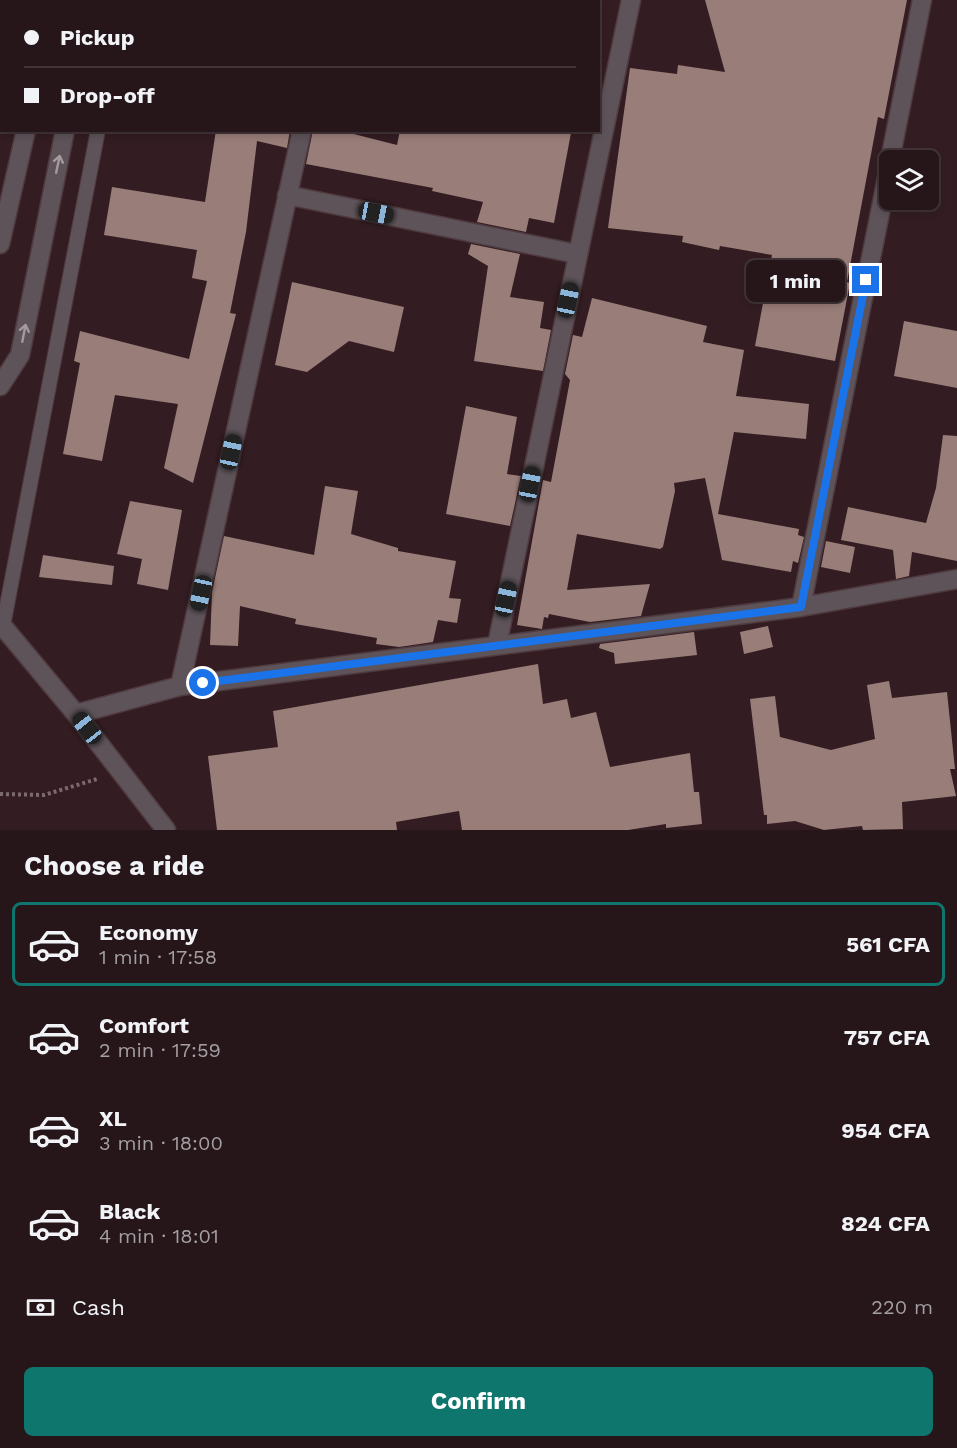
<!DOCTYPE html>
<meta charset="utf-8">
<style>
body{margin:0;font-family:"Work Sans",sans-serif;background:#2e1f23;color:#f1f3f6;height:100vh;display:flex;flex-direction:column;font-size:22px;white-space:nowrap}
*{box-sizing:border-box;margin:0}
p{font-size:20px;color:#a49fa2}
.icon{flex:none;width:33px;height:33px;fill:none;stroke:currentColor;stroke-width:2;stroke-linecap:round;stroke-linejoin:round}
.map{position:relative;height:830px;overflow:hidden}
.sheet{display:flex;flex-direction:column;background:#26161a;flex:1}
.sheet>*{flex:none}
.guide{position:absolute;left:0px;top:0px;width:600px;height:132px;box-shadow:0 3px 9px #0003,0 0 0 2px #423539;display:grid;align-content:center;height:132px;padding:0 24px;background:#26161a}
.tools{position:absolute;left:879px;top:150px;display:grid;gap:12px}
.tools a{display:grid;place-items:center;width:60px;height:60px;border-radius:9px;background:#26161a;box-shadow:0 3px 9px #0003,0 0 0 2px #423539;font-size:30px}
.end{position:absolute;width:27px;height:27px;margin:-14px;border:8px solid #1a73e8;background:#fff;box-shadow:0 0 0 3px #fff}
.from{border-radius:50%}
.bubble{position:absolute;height:42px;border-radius:9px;background:#26161a;box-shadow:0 3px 9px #0003,0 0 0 2px #423539;font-size:20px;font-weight:700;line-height:42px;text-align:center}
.car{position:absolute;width:18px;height:36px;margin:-18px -9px;border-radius:8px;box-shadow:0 0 4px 2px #0007;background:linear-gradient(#222 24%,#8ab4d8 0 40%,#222 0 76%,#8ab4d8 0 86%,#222 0)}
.guide b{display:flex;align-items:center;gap:21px;height:57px;font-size:22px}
.guide b+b{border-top:2px solid #423539}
.guide i{width:15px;height:15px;background:#f1f3f6}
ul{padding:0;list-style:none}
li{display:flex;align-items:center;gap:18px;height:84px;margin:0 12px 9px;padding:0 12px;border:3px solid transparent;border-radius:9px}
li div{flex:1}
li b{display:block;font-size:22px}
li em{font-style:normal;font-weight:700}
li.selected{border-color:#0f766e}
li>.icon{width:54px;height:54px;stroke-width:1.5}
h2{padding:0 24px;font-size:27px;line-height:72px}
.pay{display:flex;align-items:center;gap:15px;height:66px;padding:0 24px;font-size:22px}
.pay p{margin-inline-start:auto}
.cta{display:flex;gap:12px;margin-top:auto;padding:12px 24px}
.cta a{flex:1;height:69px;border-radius:9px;background:#0f766e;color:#fff;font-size:24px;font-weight:700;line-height:69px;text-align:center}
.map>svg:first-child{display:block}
.building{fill:#997d78}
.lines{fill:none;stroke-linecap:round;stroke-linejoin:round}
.lane-casing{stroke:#4f3a3f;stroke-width:16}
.street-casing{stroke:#4f3a3f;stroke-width:21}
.path{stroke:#7d6a6e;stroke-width:4;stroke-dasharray:3 3;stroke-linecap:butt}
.lane{stroke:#5d5359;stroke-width:14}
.street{stroke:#5d5359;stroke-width:18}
.oneway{stroke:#a79a9f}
.route{stroke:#1a73e8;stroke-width:8}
</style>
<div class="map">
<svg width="957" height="830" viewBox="0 0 957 830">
<rect width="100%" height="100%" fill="#331d22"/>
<path class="building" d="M705,0H907L884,119L878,117L847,282L850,283L835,361L755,346L772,255L720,246L719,250L682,242L683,236L608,228L630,68L677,74L678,65L725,72Z
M216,130H290L287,148L257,141L246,232L230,313L236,314L193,483L164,468L178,404L115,395L102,461L63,454L80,363L74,361L80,331L189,359L207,281L192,278L197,250L104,235L112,187L205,202Z
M313,130H338L397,145L400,130H559L571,133L554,223L529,218L526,232L477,222L483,202L432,191L433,188L306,164Z
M471,244L520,254L510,297L544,302L540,328L551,330L543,371L474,361L488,266L468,254Z
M292,282L404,307L394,352L349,341L307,372L275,365Z
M592,298L707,326L703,342L744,350L736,396L809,404L806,439L734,432L718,514L799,529L798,535L804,537L798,563L793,561L791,572L722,560L705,478L674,483L675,491L663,547L660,549L577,534L567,590L650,584L641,616L590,622L549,614L548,618L544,617L542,629L517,625L543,480L551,482L570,380L565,374L573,335L582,337Z
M904,321L957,331V388L894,376Z
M466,406L517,417L507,474L521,476L510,526L446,514Z
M943,435L957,436V561L912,552L909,576L896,579L893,550L841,540L848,507L926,523L936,488Z
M325,486L358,491L351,534L398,548V551L456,561L449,598L461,599L457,623L438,620L433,642L399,647L376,644L377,638L295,624L296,619L240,606L238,646L210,645L212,592L224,536L314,555Z
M130,501L182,510L168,590L137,584L142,559L117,554Z
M826,541L855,547L850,573L821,567Z
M43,555L114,566L112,585L39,577Z
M768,626L773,647L744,654L740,632Z
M694,632L697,655L615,664L614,653L599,648L600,644Z
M538,664L543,704L567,699L571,718L596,712L610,767L690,753L694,792H699L702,824L666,828V824L628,830H462L459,811L396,822L397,830H217L208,756L278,747L273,711Z
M889,681L892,698L947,692L955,769H950L956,796L902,802L903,829L863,830L862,826L824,830L795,821L767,824V815H764L750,699L775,696L780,737L831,750L875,739L867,685Z"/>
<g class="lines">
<defs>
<path id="lane" d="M123,2L124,0
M3,626L98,130"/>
<path id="street" d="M55,2L56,0
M93,2V0
M330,2V0
M890,160L922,0
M287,195L577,254
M0,244L26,130
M0,386L20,355L65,130
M801,607L890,163
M0,623L76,714L166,830
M497,645L631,0
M180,686L302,130
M76,714L180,686L801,607L957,579"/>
</defs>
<use href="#lane" class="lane-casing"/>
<use href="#street" class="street-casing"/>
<path class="path" d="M0,794L44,795L97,779"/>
<use href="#lane" class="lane"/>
<use href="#street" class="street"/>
</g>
<defs><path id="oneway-shaft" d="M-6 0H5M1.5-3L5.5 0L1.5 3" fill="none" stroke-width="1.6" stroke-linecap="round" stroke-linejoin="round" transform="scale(1.5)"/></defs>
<g class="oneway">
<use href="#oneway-shaft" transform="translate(58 164) rotate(-78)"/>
<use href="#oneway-shaft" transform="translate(24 333) rotate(-79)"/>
</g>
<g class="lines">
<path class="route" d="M203,683L801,607L866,280"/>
</g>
</svg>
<div class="tools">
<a><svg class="icon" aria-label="layers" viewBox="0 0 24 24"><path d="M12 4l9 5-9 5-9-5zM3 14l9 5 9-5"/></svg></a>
</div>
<i class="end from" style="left:203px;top:683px"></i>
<i class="end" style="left:866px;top:280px"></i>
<div class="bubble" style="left:746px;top:260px;width:99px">1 min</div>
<i class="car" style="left:376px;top:213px;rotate:101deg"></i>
<i class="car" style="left:568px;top:300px;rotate:12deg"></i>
<i class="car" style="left:231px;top:452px;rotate:12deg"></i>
<i class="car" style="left:530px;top:484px;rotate:11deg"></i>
<i class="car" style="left:201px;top:593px;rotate:192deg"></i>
<i class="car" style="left:506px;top:599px;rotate:12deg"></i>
<i class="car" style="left:87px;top:728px;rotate:322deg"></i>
<div class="guide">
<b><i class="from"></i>Pickup</b>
<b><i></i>Drop-off</b>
</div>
</div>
<section class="sheet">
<h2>Choose a ride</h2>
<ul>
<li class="selected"><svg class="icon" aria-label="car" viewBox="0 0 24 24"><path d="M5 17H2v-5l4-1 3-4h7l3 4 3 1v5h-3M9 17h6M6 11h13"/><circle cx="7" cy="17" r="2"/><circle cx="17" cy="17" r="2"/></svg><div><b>Economy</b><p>1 min · 17:58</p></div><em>561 CFA</em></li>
<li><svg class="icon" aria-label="car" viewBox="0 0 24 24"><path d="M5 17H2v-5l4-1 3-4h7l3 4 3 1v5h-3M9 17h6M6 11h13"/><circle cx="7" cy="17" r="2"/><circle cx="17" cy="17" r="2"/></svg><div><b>Comfort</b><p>2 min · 17:59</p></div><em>757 CFA</em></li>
<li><svg class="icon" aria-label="car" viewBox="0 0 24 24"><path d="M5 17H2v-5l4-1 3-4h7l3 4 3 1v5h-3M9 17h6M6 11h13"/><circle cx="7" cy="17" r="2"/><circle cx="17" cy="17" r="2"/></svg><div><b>XL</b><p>3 min · 18:00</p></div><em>954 CFA</em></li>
<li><svg class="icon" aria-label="car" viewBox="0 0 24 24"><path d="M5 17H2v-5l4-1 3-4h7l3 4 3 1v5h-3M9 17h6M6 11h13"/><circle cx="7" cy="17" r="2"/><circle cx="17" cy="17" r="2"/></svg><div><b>Black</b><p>4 min · 18:01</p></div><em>824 CFA</em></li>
</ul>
<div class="pay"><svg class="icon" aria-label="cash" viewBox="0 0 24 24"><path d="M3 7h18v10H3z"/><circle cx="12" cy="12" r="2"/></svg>Cash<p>220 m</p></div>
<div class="cta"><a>Confirm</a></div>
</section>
